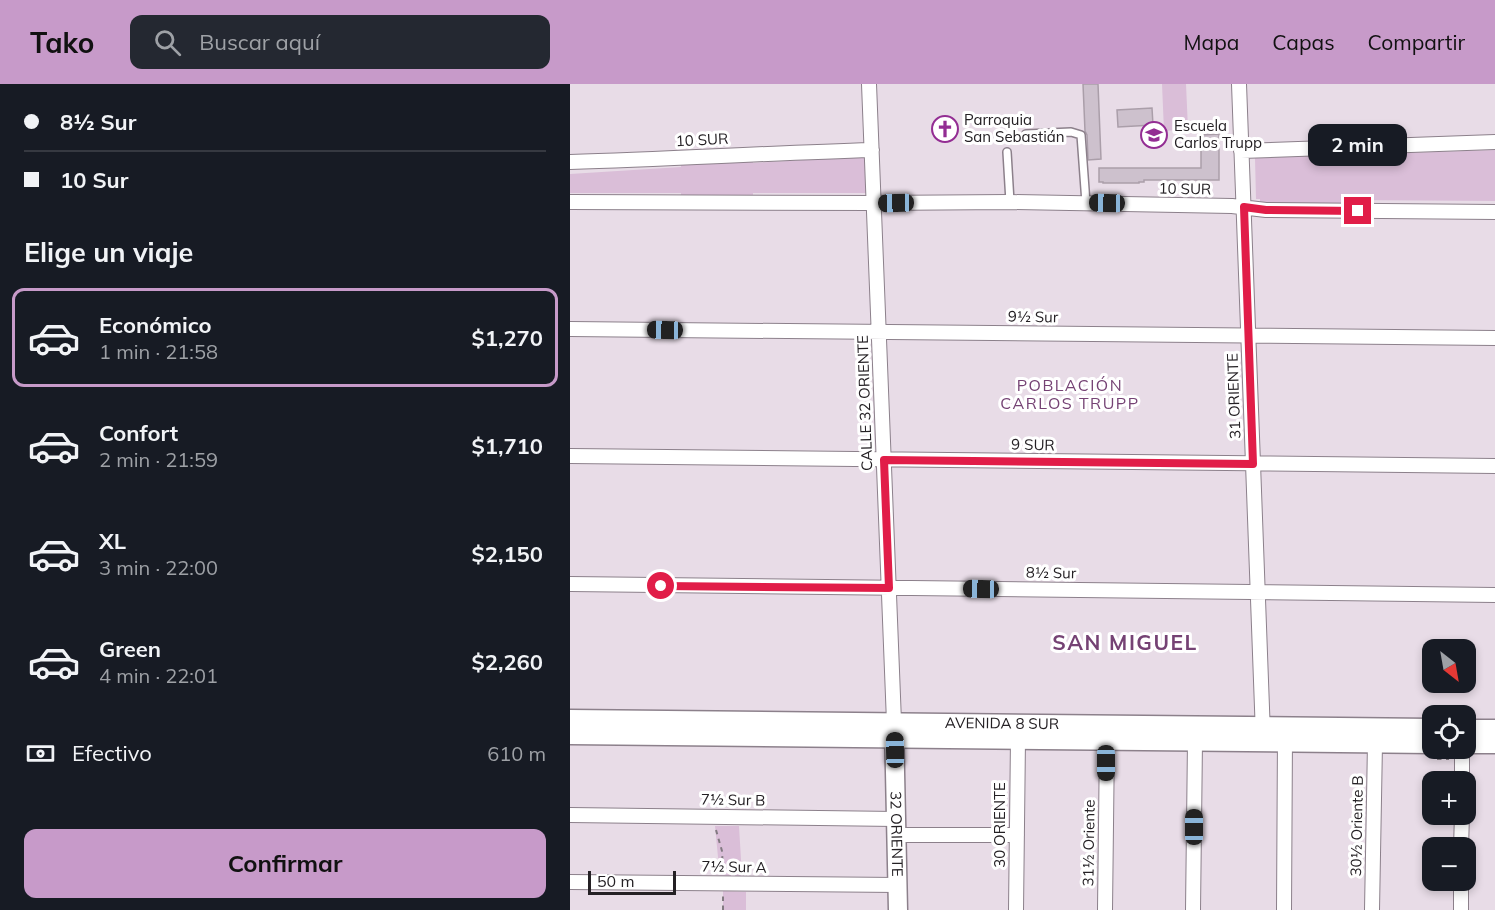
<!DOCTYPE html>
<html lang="es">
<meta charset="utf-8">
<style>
body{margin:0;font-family:Mulish,sans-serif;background:#242831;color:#f1f3f6;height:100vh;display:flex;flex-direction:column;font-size:22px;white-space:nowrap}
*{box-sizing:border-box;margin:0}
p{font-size:20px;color:#9ea1a6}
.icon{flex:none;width:33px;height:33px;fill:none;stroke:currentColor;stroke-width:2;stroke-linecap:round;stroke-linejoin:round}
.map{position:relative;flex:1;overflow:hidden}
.side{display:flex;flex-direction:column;background:#171b24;width:570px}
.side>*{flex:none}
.guide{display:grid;align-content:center;height:132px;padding:0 24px;background:#171b24}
.needle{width:39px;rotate:149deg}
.controls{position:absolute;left:852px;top:555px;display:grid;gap:12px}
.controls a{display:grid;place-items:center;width:54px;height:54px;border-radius:12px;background:#171b24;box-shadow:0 3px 9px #0003;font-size:30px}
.scale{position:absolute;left:18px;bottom:15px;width:88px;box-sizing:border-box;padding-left:6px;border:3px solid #242024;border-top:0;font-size:16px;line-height:21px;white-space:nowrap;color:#242024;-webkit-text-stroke:4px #fff;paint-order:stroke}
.end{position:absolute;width:27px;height:27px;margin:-14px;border:8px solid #e11d48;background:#fff;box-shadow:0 0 0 3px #fff}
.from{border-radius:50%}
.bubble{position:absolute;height:42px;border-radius:12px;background:#171b24;box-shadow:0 3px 9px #0003;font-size:20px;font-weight:700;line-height:42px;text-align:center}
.car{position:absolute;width:18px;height:36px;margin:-18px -9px;border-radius:8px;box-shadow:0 0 4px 2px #0007;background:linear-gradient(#222 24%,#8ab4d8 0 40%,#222 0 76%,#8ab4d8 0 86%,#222 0)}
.guide b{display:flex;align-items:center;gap:21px;height:57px;font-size:22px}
.guide b+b{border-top:2px solid #363941}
.guide i{width:15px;height:15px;background:#f1f3f6}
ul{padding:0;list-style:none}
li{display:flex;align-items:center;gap:18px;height:99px;margin:0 12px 9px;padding:0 12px;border:3px solid transparent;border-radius:12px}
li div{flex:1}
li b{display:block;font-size:22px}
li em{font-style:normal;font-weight:700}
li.selected{border-color:#c79ac9}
li>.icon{width:54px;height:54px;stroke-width:1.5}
h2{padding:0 24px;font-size:27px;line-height:72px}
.pay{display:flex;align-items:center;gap:15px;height:66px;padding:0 24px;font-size:22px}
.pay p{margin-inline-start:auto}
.action{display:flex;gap:12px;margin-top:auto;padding:12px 24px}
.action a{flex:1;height:69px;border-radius:12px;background:#c79ac9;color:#111;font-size:24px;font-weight:700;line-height:69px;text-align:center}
header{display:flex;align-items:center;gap:36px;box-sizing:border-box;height:84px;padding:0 30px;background:#c79ac9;color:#111}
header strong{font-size:28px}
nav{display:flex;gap:33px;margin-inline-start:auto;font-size:21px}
.search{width:420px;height:54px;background:#242831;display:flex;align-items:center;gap:15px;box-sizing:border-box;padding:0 21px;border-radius:12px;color:#9ea1a6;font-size:22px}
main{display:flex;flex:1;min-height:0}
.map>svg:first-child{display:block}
.green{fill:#dabed8}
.building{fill:#cdc1cd;stroke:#aa9ea9;stroke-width:1.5}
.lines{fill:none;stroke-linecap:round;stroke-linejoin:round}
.service-casing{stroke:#8c808b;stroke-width:10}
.minor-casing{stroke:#8c808b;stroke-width:16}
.tertiary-casing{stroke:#8c808b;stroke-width:21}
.path{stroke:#827a81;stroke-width:2;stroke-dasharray:4.5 4.5;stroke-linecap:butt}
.service{stroke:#fff;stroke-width:7}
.minor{stroke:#fff;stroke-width:14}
.tertiary{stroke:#fff;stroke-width:18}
.route{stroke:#e11d48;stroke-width:8}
.labels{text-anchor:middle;stroke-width:6;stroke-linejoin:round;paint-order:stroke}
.poi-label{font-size:15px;fill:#242024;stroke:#fff;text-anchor:start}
.street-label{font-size:15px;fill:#242024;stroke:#fff}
.neighbourhood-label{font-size:16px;letter-spacing:1.5px;fill:#754274;stroke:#fff}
.district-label{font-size:21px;font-weight:bold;letter-spacing:1.5px;fill:#754274;stroke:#fff}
</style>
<header>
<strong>Tako</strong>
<div class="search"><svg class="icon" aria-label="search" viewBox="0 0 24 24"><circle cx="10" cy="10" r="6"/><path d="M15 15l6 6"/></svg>Buscar aquí</div>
<nav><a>Mapa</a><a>Capas</a><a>Compartir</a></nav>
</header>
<main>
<section class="side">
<div class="guide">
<b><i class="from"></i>8½ Sur</b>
<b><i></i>10 Sur</b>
</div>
<h2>Elige un viaje</h2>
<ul>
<li class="selected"><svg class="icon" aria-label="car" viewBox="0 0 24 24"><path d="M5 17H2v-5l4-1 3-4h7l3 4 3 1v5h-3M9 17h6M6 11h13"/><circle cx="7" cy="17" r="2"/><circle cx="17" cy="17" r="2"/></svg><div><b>Económico</b><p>1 min · 21:58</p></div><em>$1,270</em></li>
<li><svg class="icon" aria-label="car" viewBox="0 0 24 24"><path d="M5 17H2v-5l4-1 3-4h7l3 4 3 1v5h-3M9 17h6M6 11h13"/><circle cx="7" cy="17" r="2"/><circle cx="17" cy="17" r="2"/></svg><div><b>Confort</b><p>2 min · 21:59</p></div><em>$1,710</em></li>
<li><svg class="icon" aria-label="car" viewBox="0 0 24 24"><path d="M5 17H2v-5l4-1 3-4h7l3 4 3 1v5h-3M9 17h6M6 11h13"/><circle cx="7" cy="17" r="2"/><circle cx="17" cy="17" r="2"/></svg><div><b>XL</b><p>3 min · 22:00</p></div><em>$2,150</em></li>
<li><svg class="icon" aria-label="car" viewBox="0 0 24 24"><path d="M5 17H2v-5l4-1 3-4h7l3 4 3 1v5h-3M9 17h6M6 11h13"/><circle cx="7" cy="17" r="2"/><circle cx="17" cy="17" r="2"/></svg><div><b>Green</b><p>4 min · 22:01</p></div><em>$2,260</em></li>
</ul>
<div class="pay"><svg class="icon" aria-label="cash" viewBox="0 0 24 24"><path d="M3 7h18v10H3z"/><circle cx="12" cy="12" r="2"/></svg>Efectivo<p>610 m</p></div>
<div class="action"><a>Confirmar</a></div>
</section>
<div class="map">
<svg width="925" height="826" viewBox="0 0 925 826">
<rect width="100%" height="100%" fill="#e8dce7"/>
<path class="green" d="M592,0H616L618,45L594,47Z
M925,66V117L778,116L777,119L690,121V115H686L685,74Z
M183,70V79L300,72L302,109H183V115L111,118V109H0V90L111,83V74Z
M145,742H169L172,792L150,794Z
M153,807L176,808V826H153Z"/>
<path class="building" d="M513,0H528L531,75L518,76L517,51L515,47Z
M582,24L583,41L548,43L547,26Z
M649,50V96H574V98H569V99H533V98H529V84H631V51Z"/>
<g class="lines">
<defs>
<path id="service" d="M456,50L501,48L511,51L516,119
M437,68L440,118"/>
<path id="minor" d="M299,0L324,638
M669,0L693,651
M671,67L925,58
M0,78C101,75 201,69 302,66
M0,118L303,119L440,118L662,122L696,126L925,128
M0,245L925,254
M0,372L925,382
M0,500L925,511
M892,698V664
M0,731L326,735
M327,751H447
M891,764L892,730
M0,798L328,801
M446,826L448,655
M535,826L537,656
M623,826L625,657
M714,826L715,651
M802,826L805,659
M891,826V796"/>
<g id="tertiary">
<path id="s1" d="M0,635L862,644"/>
<path id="s2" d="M324,642L328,826"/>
<path d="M896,645H925"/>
<path d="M0,651L862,660"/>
<path d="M896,660H925"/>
</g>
</defs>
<use href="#service" class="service-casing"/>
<use href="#minor" class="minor-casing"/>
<use href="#tertiary" class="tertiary-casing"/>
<path class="path" d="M867,675H879
M146,746L152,767L153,787
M153,826V811"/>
<use href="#service" class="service"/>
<use href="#minor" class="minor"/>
<use href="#tertiary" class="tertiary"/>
</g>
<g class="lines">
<path class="route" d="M91,502L319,504L314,376L683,380L674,123L696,126L788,127"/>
</g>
<defs>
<symbol id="church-ring" viewBox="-11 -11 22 22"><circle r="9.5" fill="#fff" stroke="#932d93" stroke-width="1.5"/><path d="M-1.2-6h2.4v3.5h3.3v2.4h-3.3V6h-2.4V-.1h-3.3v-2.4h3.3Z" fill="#932d93"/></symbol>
<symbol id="school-ring" viewBox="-11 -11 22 22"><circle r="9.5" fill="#fff" stroke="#932d93" stroke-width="1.5"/><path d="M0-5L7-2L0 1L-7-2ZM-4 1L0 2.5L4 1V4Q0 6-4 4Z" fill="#932d93"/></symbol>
</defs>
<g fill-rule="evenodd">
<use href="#church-ring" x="360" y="30" width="30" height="30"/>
<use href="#school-ring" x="569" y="36" width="30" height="30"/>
</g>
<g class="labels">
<g class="poi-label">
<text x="394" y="41">Parroquia<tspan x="394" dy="17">San Sebastián</tspan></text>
<text x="604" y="47">Escuela<tspan x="604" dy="17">Carlos Trupp</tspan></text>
</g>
<g class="street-label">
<text transform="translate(132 56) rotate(-3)" y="5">10 SUR</text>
<text transform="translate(615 105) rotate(1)" y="5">10 SUR</text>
<text transform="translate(463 233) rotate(1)" y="5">9½ Sur</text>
<text transform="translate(664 312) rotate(-92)" y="5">31 ORIENTE</text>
<text transform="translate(295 319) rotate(-92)" y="5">CALLE 32 ORIENTE</text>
<text transform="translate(463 361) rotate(1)" y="5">9 SUR</text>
<text transform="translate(481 489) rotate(1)" y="5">8½ Sur</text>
<text dy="5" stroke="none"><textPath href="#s1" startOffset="432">AVENIDA 8 SUR</textPath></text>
<text transform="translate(163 716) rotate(1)" y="5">7½ Sur B</text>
<text transform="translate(430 741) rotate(-90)" y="5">30 ORIENTE</text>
<text transform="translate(787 742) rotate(-89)" y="5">30½ Oriente B</text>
<text dy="5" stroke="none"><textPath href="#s2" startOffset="108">32 ORIENTE</textPath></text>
<text transform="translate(519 759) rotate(-89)" y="5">31½ Oriente</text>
<text transform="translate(164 783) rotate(1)" y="5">7½ Sur A</text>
</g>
<g class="neighbourhood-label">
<text x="500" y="307">POBLACIÓN<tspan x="500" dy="18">CARLOS TRUPP</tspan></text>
</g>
<g class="district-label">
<text x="555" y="566">SAN MIGUEL</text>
</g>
</g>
</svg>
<div class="controls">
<a><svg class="needle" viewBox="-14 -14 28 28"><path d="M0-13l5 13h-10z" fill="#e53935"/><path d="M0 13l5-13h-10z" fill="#9ea1a6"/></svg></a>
<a><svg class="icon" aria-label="locate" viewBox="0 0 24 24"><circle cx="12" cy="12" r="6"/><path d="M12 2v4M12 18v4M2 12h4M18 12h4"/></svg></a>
<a>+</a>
<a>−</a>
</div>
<div class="scale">50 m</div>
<i class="end from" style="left:91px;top:502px"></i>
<i class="end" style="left:788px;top:127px"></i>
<div class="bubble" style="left:738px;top:40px;width:99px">2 min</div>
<i class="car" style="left:326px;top:119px;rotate:269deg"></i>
<i class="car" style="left:537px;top:119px;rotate:271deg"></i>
<i class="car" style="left:95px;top:246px;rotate:271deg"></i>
<i class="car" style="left:411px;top:505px;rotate:271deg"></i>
<i class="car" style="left:325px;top:666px;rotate:359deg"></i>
<i class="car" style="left:536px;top:679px;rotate:180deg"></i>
<i class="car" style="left:624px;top:743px;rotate:0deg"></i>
</div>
</main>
